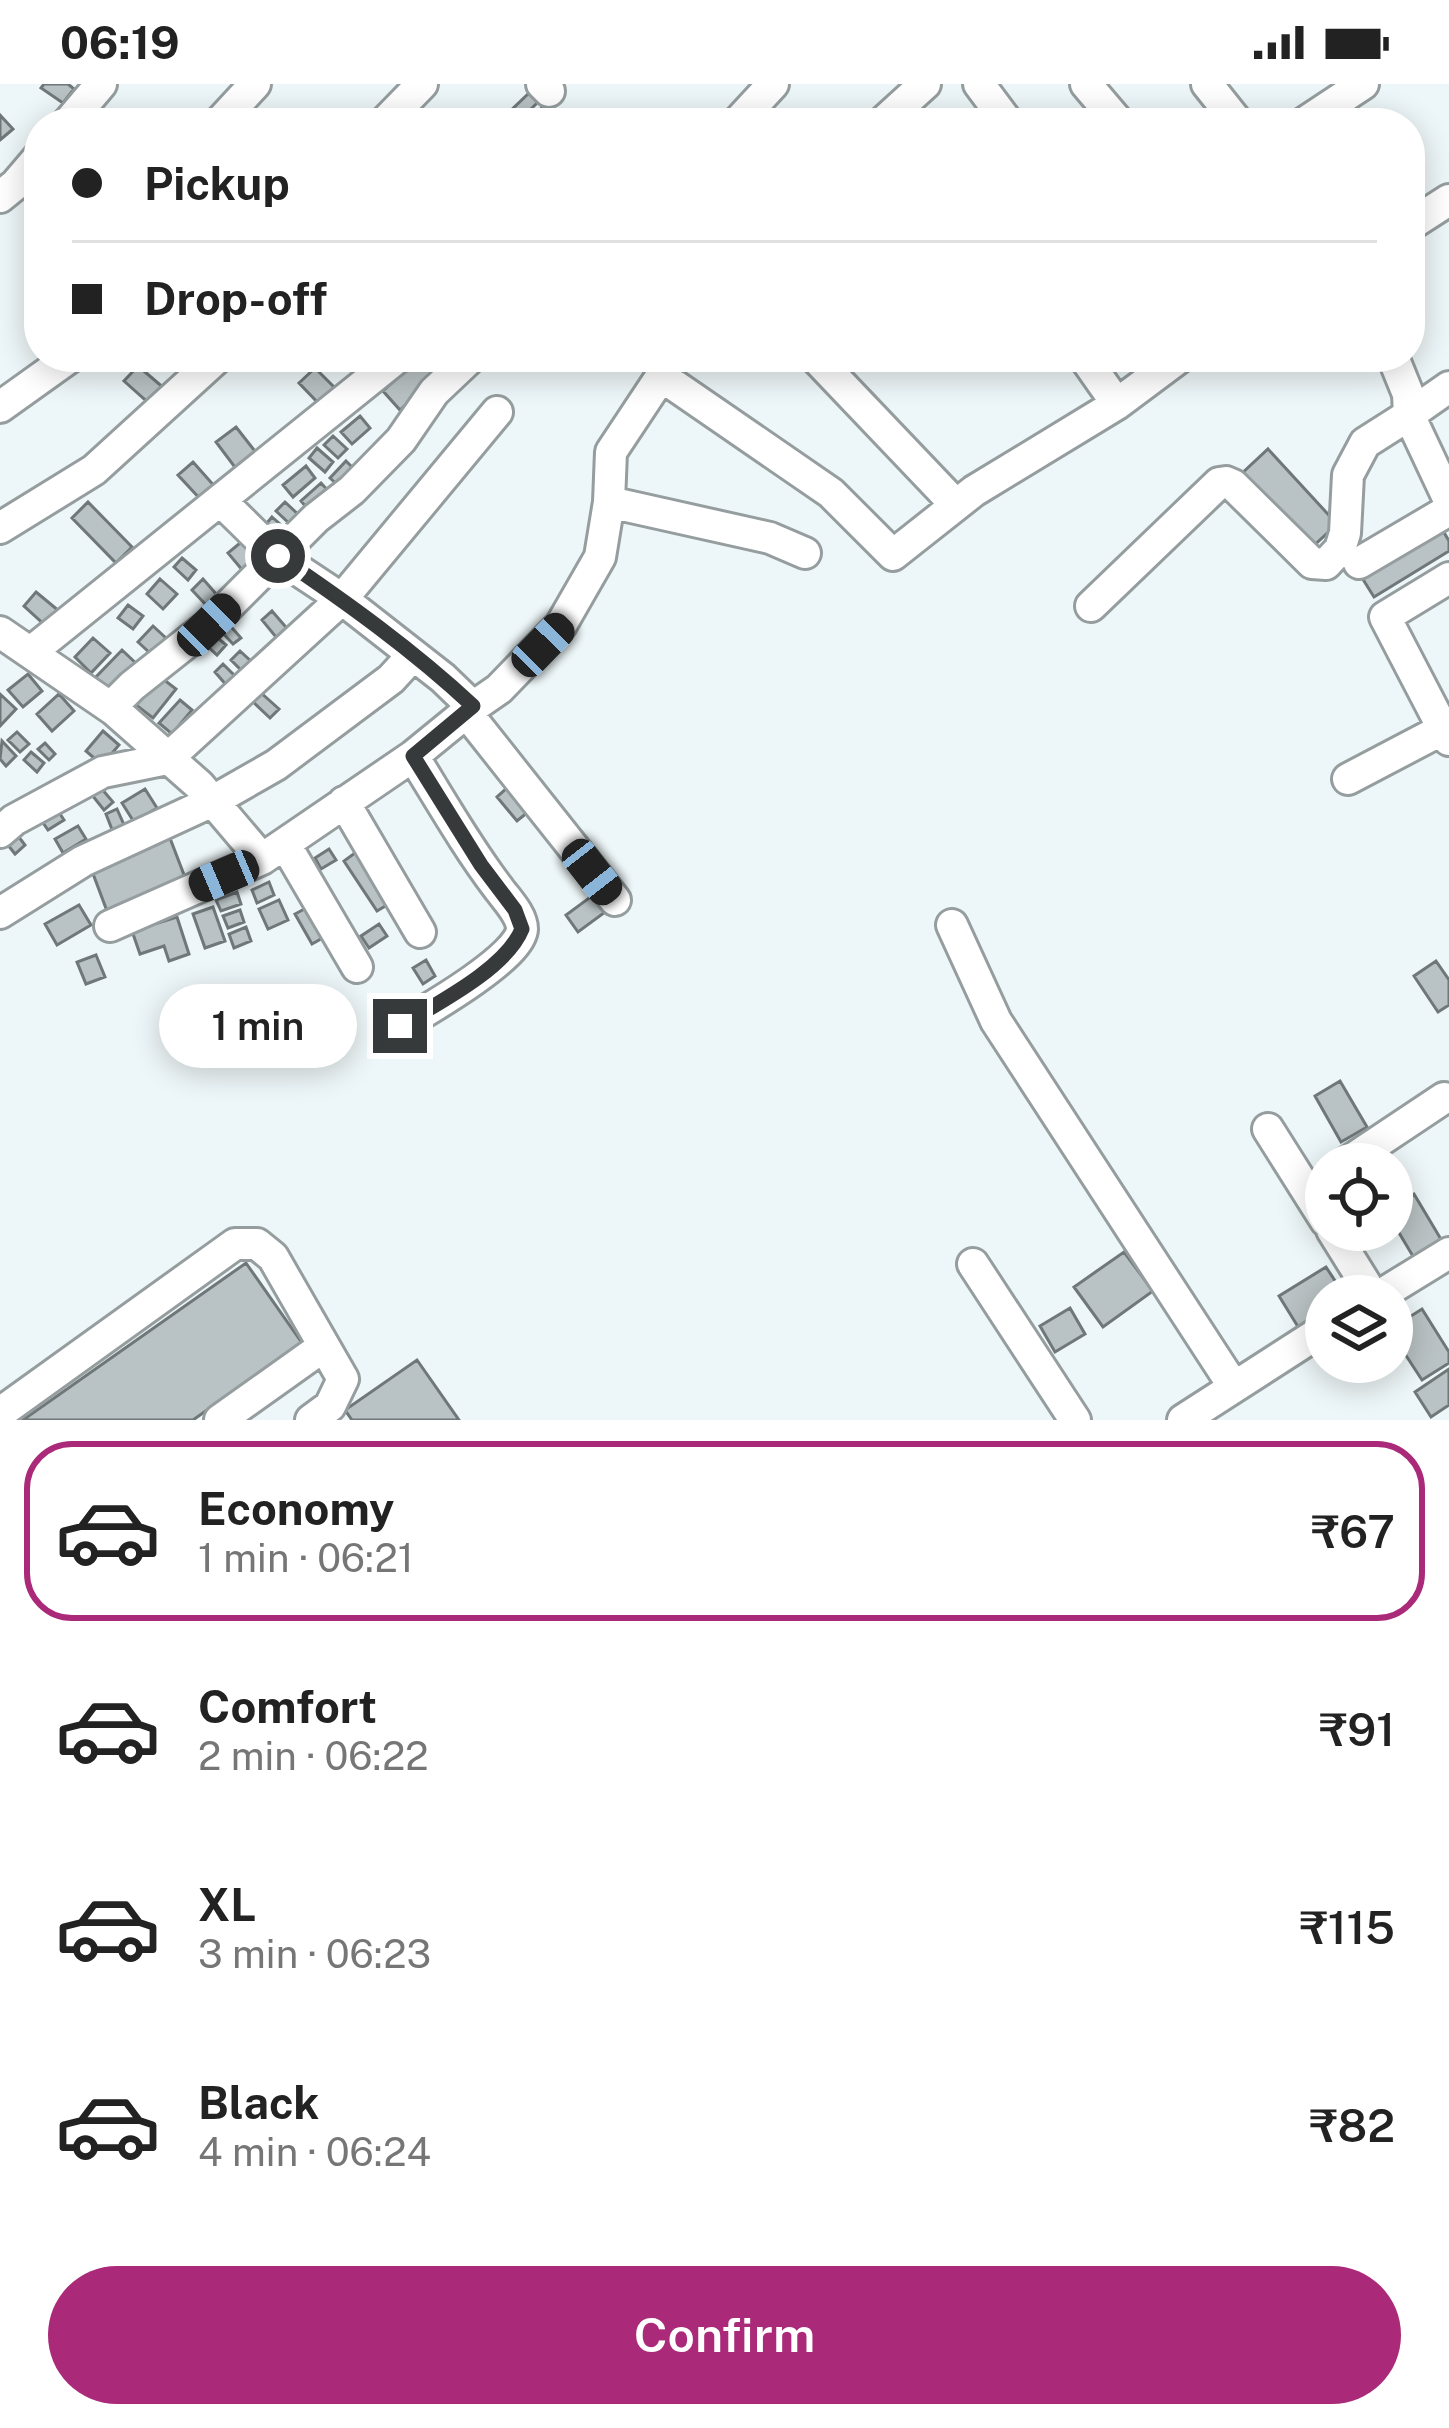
<!DOCTYPE html>
<meta charset="utf-8">
<style>
body{margin:0;font-family:"Public Sans",sans-serif;background:#f2f2f2;color:#222;height:100vh;display:flex;flex-direction:column;font-size:45px;white-space:nowrap}
*{box-sizing:border-box;margin:0}
p{font-size:39px;color:#767676}
.icon{flex:none;width:66px;height:66px;fill:none;stroke:currentColor;stroke-width:2;stroke-linecap:round;stroke-linejoin:round}
.map{position:relative;height:1336px;overflow:hidden}
.side{display:flex;flex-direction:column;background:#fff;flex:1}
.side>*{flex:none}
.banner{position:absolute;left:24px;top:24px;width:1401px;height:264px;border-radius:48px;box-shadow:0 6px 30px #0003;display:grid;align-content:center;height:264px;padding:0 48px;background:#fff}
.fabs{position:absolute;left:1305px;top:1059px;display:grid;gap:24px}
.fabs a{display:grid;place-items:center;width:108px;height:108px;border-radius:50%;background:#fff;box-shadow:0 6px 30px #0003;font-size:60px}
.end{position:absolute;width:54px;height:54px;margin:-27px;border:15px solid #373a3b;background:#fff;box-shadow:0 0 0 6px #fff}
.from{border-radius:50%}
.bubble{position:absolute;height:84px;border-radius:42px;background:#fff;box-shadow:0 6px 30px #0003;font-size:39px;font-weight:600;line-height:84px;text-align:center}
.car{position:absolute;width:36px;height:72px;margin:-36px -18px;border-radius:15px;box-shadow:0 0 9px 3px #0007;background:linear-gradient(#222 24%,#8ab4d8 0 40%,#222 0 76%,#8ab4d8 0 86%,#222 0)}
.banner b{display:flex;align-items:center;gap:42px;height:114px;font-size:45px}
.banner b+b{border-top:3px solid #e0e0e0}
.banner i{width:30px;height:30px;background:#222}
ul{padding:21px 0 0;list-style:none}
li{display:flex;align-items:center;gap:36px;height:180px;margin:0 24px 18px;padding:0 24px;border:6px solid transparent;border-radius:48px}
li div{flex:1}
li b{display:block;font-size:45px}
li em{font-style:normal;font-weight:600}
li.on{border-color:#aa2a79}
li>.icon{width:108px;height:108px;stroke-width:1.5}
.button{display:flex;gap:24px;margin-top:auto;padding:24px 48px}
.button a{flex:1;height:138px;border-radius:72px;background:#aa2a79;color:#fff;font-size:48px;font-weight:600;line-height:138px;text-align:center}
.status{display:flex;justify-content:space-between;align-items:center;height:84px;padding:0 60px;background:#fff;direction:ltr}
.status svg{height:33px;fill:currentColor}
.map>svg:first-child{display:block}
.building{fill:#b9c2c4;stroke:#6f7779;stroke-width:3}
.lines{fill:none;stroke-linecap:round;stroke-linejoin:round}
.minor-casing{stroke:#959d9f;stroke-width:36}
.minor{stroke:#fff;stroke-width:30}
.route{stroke:#373a3b;stroke-width:15}
</style>
<div class="status"><b>06:19</b><svg viewBox="0 0 49 12"><path d="M0 12V9h3v3zM5 12V6h3v6zM10 12V3h3v9zM15 12V0h3v12zM26 1h20v11H26zM47 4h2v5h-2z"/></svg></div>
<div class="map">
<svg width="1449" height="1336" viewBox="0 0 1449 1336">
<rect width="100%" height="100%" fill="#edf6f8"/>
<path class="building" d="M44,0H68L74,5L63,19L41,4Z
M529,9L538,18L517,39H508L503,34Z
M547,18L554,26L542,39H528Z
M0,31L13,45L0,56Z
M342,273H374L358,290Z
M420,273H446L451,279L400,326L383,307Z
M138,282L165,305L151,321L124,297Z
M315,284L340,309L324,325L299,299Z
M360,332L370,344L352,360L341,348Z
M236,343L258,371L237,386L216,358Z
M333,352L347,365L338,374L324,361Z
M317,364L333,378L325,388L309,374Z
M1268,365L1337,440L1308,467L1239,392Z
M346,377L361,392L345,408L330,394Z
M193,378L217,405L202,417L178,391Z
M306,382L315,394L293,413L283,401Z
M321,399L332,411L311,429L301,417Z
M88,418L132,463L116,479L72,434Z
M285,418L301,433L292,442L276,427Z
M272,433L289,448L278,461L261,446Z
M1439,440L1449,457V467L1374,513L1359,489Z
M246,454L261,472L244,488L228,469Z
M182,474L196,486L188,496L174,483Z
M160,495L177,510L163,525L147,510Z
M203,495L217,511L206,521L192,506Z
M36,508L59,527L46,542L24,522Z
M128,521L143,532L133,545L118,534Z
M272,527L291,549L280,558L262,536Z
M226,537L241,554L233,560L218,544Z
M153,542L166,554L151,570L138,558Z
M213,550L226,561L217,571L204,559Z
M93,554L110,569L91,589L75,573Z
M122,566L141,584L114,613L94,595Z
M240,567L254,580L245,590L231,576Z
M223,580L237,594L228,603L215,588Z
M28,590L42,607L23,623L8,606Z
M159,592L176,605L153,634L136,621Z
M260,608L279,625L270,634L252,617Z
M0,610L16,625L0,642Z
M59,610L74,627L52,647L37,630Z
M180,616L192,626L172,650L159,639Z
M103,647L119,661L102,681L86,667Z
M17,648L29,660L20,668L8,656Z
M2,657L16,672L6,682L0,675Z
M45,659L55,670L49,676L38,665Z
M31,668L44,679L37,688L24,676Z
M101,704L113,718L104,726L92,711Z
M507,704L528,728L517,737L497,713Z
M145,705L157,724L134,738L122,719Z
M55,722L64,736L48,746L39,733Z
M117,725L125,743L113,748L106,730Z
M78,742L86,755L63,769L55,755Z
M15,748L25,761L15,770L4,756Z
M168,749L186,796L107,827L89,779Z
M329,765L336,776L321,785L315,774Z
M359,766L392,818L377,827L344,777Z
M269,798L274,811L257,819L252,806Z
M600,806L612,823L578,848L566,831Z
M237,808L241,820L221,827L216,816Z
M279,816L288,836L268,845L259,825Z
M79,821L91,841L57,861L45,840Z
M312,821L328,851L312,860L295,830Z
M213,823L225,857L205,864L193,830Z
M240,826L244,838L228,844L223,832Z
M177,833L189,870L169,877L164,862L140,870L132,847Z
M379,840L387,852L369,864L361,852Z
M246,843L251,857L234,864L229,850Z
M96,871L105,893L86,900L77,878Z
M426,876L435,892L423,900L413,884Z
M1436,877L1449,896V921L1438,928L1414,892Z
M1340,997L1367,1043L1341,1058L1315,1012Z
M1414,1110L1445,1162L1417,1179L1392,1137V1123Z
M1124,1168L1153,1207L1103,1243L1074,1203Z
M246,1179L302,1259L193,1336H23Z
M1326,1183L1345,1212H1326V1229L1300,1246L1279,1212Z
M1070,1224L1085,1250L1055,1268L1040,1242Z
M1422,1225L1449,1268V1279L1422,1296L1392,1250V1244Z
M417,1276L459,1336H352L345,1326Z
M1449,1285V1321L1431,1333L1415,1308Z"/>
<g class="lines">
<defs>
<path id="minor" d="M542,0L549,7
M979,0L1008,39
M1086,0L1119,39
M1207,0L1238,39
M68,39L101,0
M219,39L255,0
M384,39L422,0
M737,39L773,0
M882,39L925,0
M1304,39L1363,0
M0,113L16,100L39,73
M1410,141L1449,116
M815,273L956,421
M1084,273L1117,320
M1393,273L1408,310L1409,331L1449,303
M661,292L831,409L893,471L974,407L1117,320L1180,273
M0,323L70,273
M220,416L277,472L342,515L443,594L473,623
M609,418L770,454L805,469
M0,444L94,386L218,273
M1359,479L1449,426
M1449,494L1385,533L1449,656
M1091,522L1219,399L1226,398L1233,401L1312,479L1326,480L1340,465L1345,449L1348,391L1365,359L1409,331L1449,416
M0,548L114,626L199,701L262,775L413,672L473,623L499,605L561,541L600,473L609,418L611,368L674,273
M31,568L398,273
M111,623L132,602L209,541L316,434L352,406L401,356L434,308L471,273
M466,628L615,816
M1348,695L1449,642
M344,718L420,848
M0,748L14,736L103,688L167,675L342,515L497,328
M285,760L357,883
M0,829L83,777L213,717L276,681L391,595L413,571
M952,841L996,937L1234,1303
M110,842L262,775
M400,942C424,928 521,873 522,845C522,831 507,816 499,805C467,763 441,717 413,672
M1268,1045L1326,1137
M1345,1080L1444,1014
M1332,1146L1373,1212
M973,1180L1075,1336
M1379,1212L1449,1169
M0,1329L235,1160H257L273,1173L343,1295L330,1322L311,1336
M220,1336L324,1262
M1183,1336L1326,1244"/>
</defs>
<use href="#minor" class="minor-casing"/>
<use href="#minor" class="minor"/>
</g>
<g class="lines">
<path class="route" d="M278,472C346,518 413,566 473,622L413,672L481,781L515,826L522,845C506,885 436,920 400,942"/>
</g>
</svg>
<div class="fabs">
<a><svg class="icon" aria-label="locate" viewBox="0 0 24 24"><circle cx="12" cy="12" r="6"/><path d="M12 2v4M12 18v4M2 12h4M18 12h4"/></svg></a>
<a><svg class="icon" aria-label="layers" viewBox="0 0 24 24"><path d="M12 4l9 5-9 5-9-5zM3 14l9 5 9-5"/></svg></a>
</div>
<i class="end from" style="left:278px;top:472px"></i>
<i class="end" style="left:400px;top:942px"></i>
<div class="bubble" style="left:159px;top:900px;width:198px">1 min</div>
<i class="car" style="left:209px;top:541px;rotate:46deg"></i>
<i class="car" style="left:543px;top:561px;rotate:44deg"></i>
<i class="car" style="left:592px;top:788px;rotate:142deg"></i>
<i class="car" style="left:224px;top:792px;rotate:247deg"></i>
<div class="banner">
<b><i class="from"></i>Pickup</b>
<b><i></i>Drop-off</b>
</div>
</div>
<section class="side">
<ul>
<li class="on"><svg class="icon" aria-label="car" viewBox="0 0 24 24"><path d="M5 17H2v-5l4-1 3-4h7l3 4 3 1v5h-3M9 17h6M6 11h13"/><circle cx="7" cy="17" r="2"/><circle cx="17" cy="17" r="2"/></svg><div><b>Economy</b><p>1 min · 06:21</p></div><em>₹67</em></li>
<li><svg class="icon" aria-label="car" viewBox="0 0 24 24"><path d="M5 17H2v-5l4-1 3-4h7l3 4 3 1v5h-3M9 17h6M6 11h13"/><circle cx="7" cy="17" r="2"/><circle cx="17" cy="17" r="2"/></svg><div><b>Comfort</b><p>2 min · 06:22</p></div><em>₹91</em></li>
<li><svg class="icon" aria-label="car" viewBox="0 0 24 24"><path d="M5 17H2v-5l4-1 3-4h7l3 4 3 1v5h-3M9 17h6M6 11h13"/><circle cx="7" cy="17" r="2"/><circle cx="17" cy="17" r="2"/></svg><div><b>XL</b><p>3 min · 06:23</p></div><em>₹115</em></li>
<li><svg class="icon" aria-label="car" viewBox="0 0 24 24"><path d="M5 17H2v-5l4-1 3-4h7l3 4 3 1v5h-3M9 17h6M6 11h13"/><circle cx="7" cy="17" r="2"/><circle cx="17" cy="17" r="2"/></svg><div><b>Black</b><p>4 min · 06:24</p></div><em>₹82</em></li>
</ul>
<div class="button"><a>Confirm</a></div>
</section>
